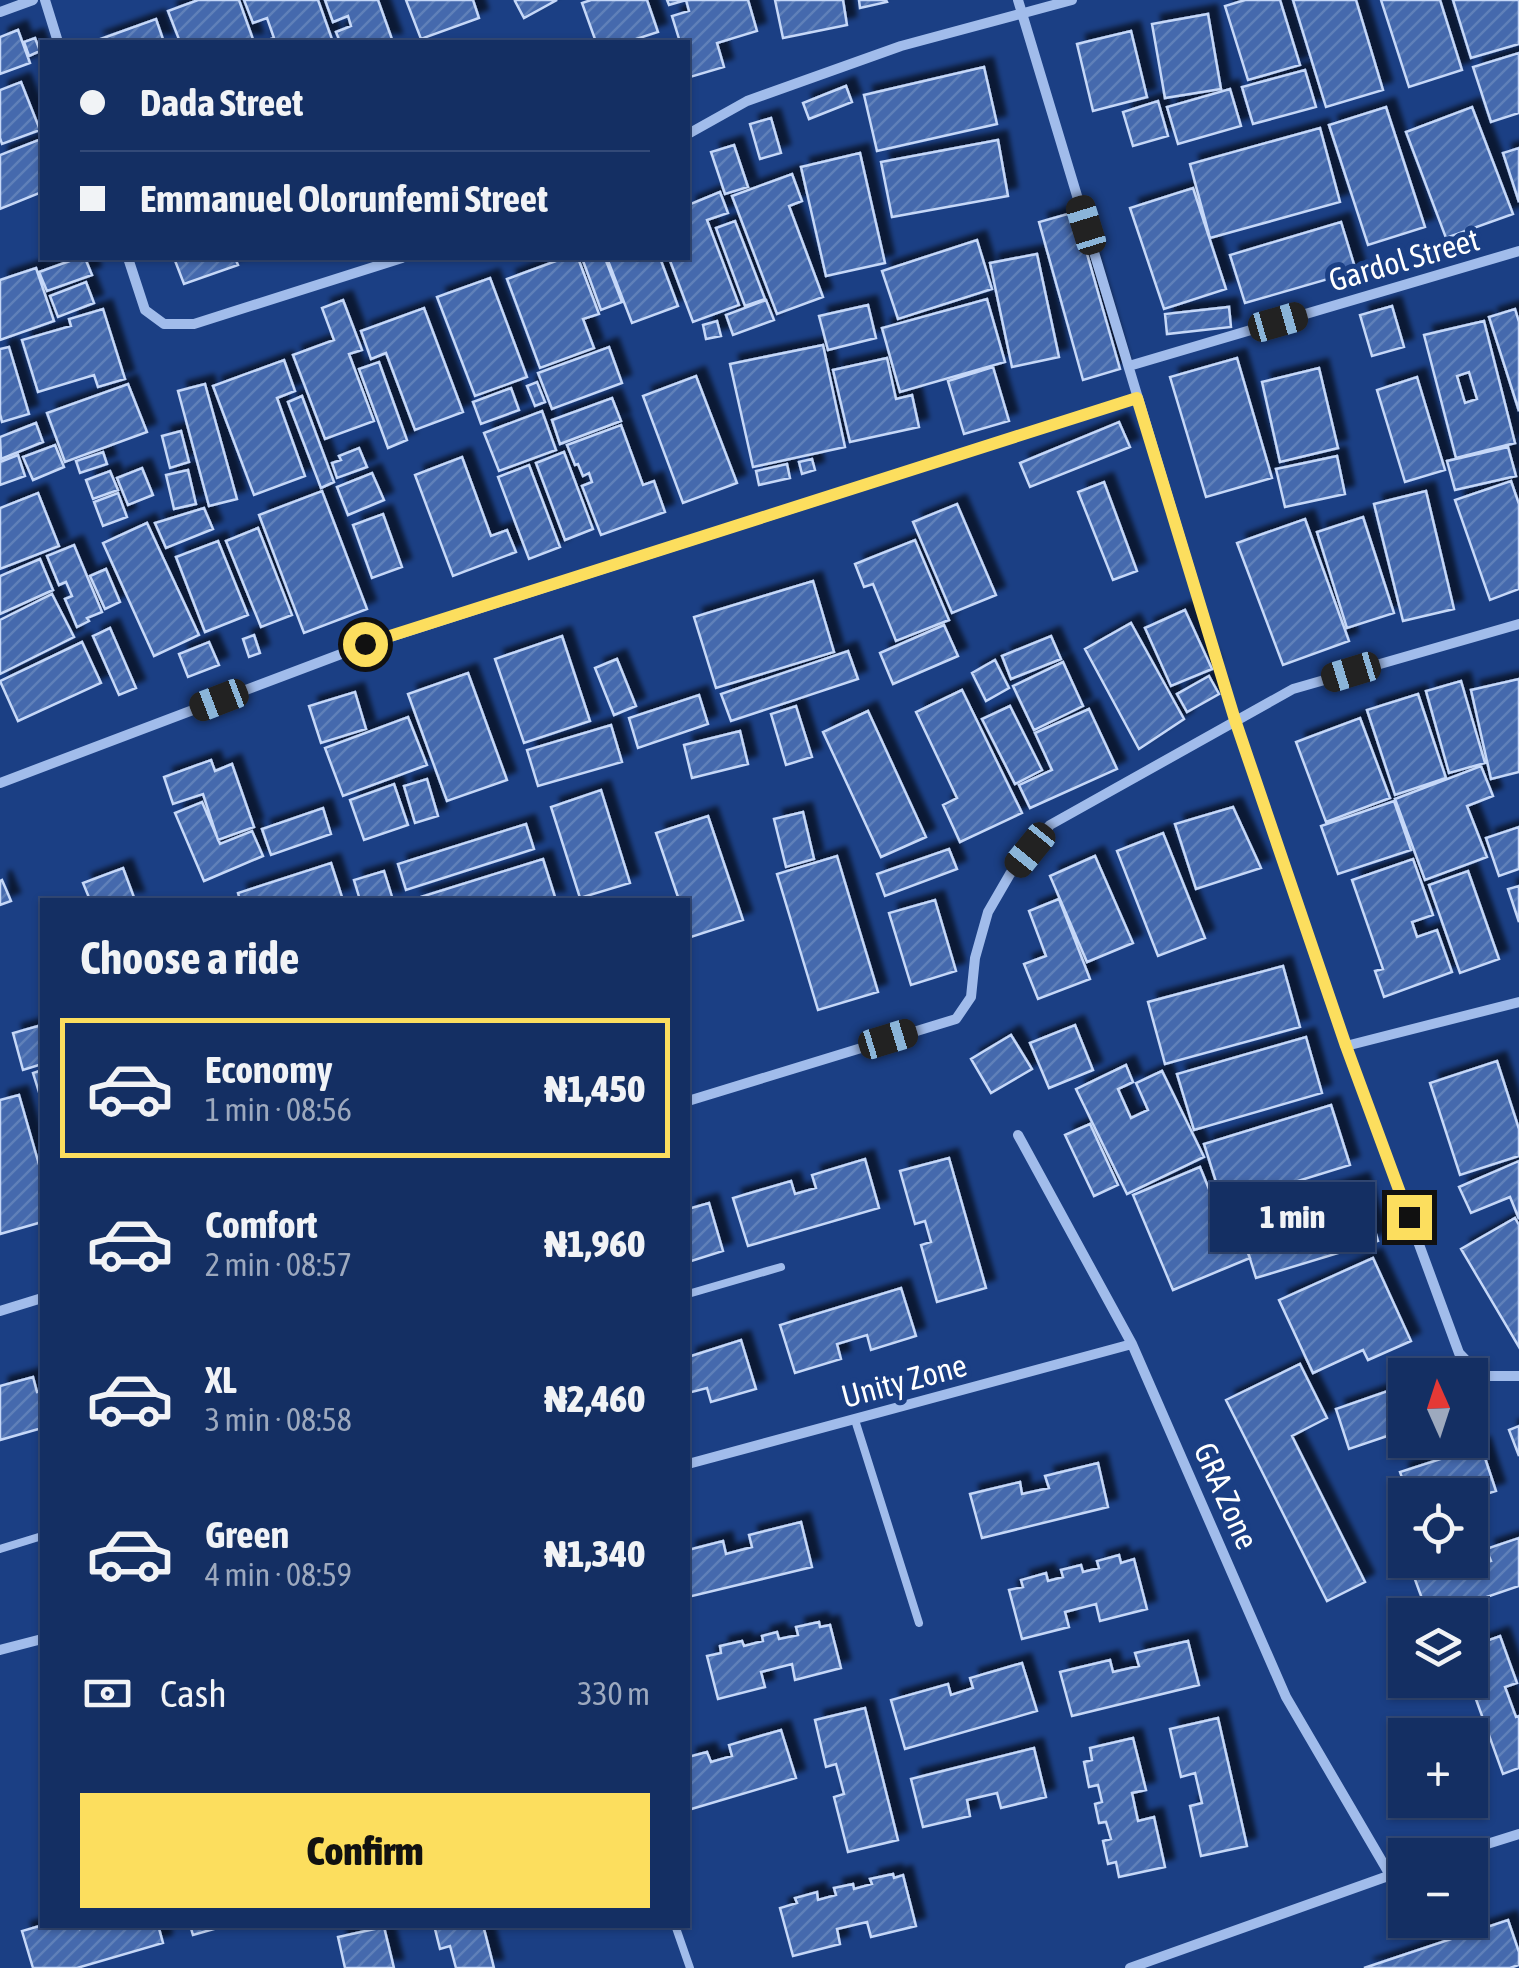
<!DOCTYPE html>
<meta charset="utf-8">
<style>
body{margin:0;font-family:"Asap Condensed",sans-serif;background:#213b6c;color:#f1f3f6;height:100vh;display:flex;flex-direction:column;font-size:38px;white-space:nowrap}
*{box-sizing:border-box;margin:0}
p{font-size:32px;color:#9da9be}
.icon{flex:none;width:55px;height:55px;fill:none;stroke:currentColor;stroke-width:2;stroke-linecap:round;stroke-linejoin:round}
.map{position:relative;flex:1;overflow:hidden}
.sheet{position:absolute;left:40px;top:898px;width:650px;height:1030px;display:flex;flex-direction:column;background:#142f63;border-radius:0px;box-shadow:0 2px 8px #0004,0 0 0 2px #334a78}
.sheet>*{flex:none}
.hud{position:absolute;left:40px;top:40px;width:650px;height:220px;border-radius:0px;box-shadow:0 2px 8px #0004,0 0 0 2px #334a78;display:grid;align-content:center;height:220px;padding:0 40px;background:#142f63}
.needle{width:65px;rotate:357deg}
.controls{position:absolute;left:1388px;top:1358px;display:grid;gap:20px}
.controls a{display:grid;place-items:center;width:100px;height:100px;border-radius:0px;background:#142f63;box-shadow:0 2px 8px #0004,0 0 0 2px #334a78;font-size:50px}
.end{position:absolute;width:45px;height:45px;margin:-22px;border:12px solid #fcde5e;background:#111;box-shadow:0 0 0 5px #111}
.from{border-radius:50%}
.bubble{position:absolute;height:70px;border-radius:0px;background:#142f63;box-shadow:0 2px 8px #0004,0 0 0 2px #334a78;font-size:32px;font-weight:800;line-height:70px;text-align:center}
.car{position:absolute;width:30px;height:60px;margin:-30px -15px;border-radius:12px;box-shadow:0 0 8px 2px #0007;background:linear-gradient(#222 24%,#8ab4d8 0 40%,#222 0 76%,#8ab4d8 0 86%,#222 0)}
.hud b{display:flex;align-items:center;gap:35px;height:95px;font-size:38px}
.hud b+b{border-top:2px solid #334a78}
.hud i{width:25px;height:25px;background:#f1f3f6}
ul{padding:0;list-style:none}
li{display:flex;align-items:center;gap:30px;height:140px;margin:0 20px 15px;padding:0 20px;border:5px solid transparent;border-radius:0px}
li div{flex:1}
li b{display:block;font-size:38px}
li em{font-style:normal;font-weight:800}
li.selected{border-color:#fcde5e}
li>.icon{width:90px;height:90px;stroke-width:1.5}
h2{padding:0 40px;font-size:45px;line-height:120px}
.pay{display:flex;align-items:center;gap:25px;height:110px;padding:0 40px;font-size:38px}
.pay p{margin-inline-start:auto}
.button{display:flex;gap:20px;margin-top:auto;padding:20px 40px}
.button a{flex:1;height:115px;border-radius:0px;background:#fcde5e;color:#111;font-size:40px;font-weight:800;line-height:115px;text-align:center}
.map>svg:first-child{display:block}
.building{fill:url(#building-hatch);stroke:#c6d8f8;stroke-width:2.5;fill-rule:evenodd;filter:url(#shadow)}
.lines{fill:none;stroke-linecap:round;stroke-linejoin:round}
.service{stroke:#a1bceb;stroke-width:8}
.minor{stroke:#a1bceb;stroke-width:10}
.route{stroke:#fcde5e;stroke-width:12}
.labels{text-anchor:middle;stroke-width:10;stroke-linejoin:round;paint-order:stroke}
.street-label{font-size:32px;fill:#fff;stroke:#1b3f84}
</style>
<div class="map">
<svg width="1519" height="1968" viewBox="0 0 1519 1968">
<defs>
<pattern id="building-hatch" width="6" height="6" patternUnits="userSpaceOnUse" patternTransform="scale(2.5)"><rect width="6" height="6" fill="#4469ad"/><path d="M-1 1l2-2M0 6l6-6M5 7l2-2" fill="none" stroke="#6080b9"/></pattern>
<filter id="shadow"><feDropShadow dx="9" dy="-9" stdDeviation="2.5" flood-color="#0009"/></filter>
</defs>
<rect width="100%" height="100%" fill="#1b3f84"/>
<path class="building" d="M198,0H239L254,42H180L168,11Z
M244,0H318L333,42H261L274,38L267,18L253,23Z
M325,0H378L393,42H340L336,32L351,26L348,16L333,22Z
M406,0H473L479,18L421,39Z
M517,0H557L524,18L515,1Z
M591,0H647L658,32L627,42H596L582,3Z
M667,0H748L757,31L717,43L724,67L690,77L688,68V42H680L672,16L689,11L686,0L669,5Z
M775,0H843L847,25L783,38Z
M859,0H886L887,2L860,8Z
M1245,0H1280L1300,65L1248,80L1225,6Z
M1293,0H1356L1383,90L1326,107Z
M1381,0H1440L1462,70L1409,87Z
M1453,0H1519V44L1471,58Z
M1208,14L1221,89L1165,98L1152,24Z
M156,19L164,42H95V41Z
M18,30L30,63L0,74V37Z
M1131,31L1147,97L1093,111L1077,44Z
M35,38L40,51L29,56L24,42Z
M1519,53V113L1491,122L1473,67Z
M984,67L997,124L877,151L864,95Z
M1305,70L1316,107L1253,124L1242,87Z
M21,82L40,130L2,144L0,138V90Z
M846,86L852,102L809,119L803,103Z
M1230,89L1241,126L1178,144L1167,107Z
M1158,101L1168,136L1133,146L1123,112Z
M1386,107L1425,227L1368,245L1329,125Z
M1472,107L1513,214L1446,238L1406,132Z
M771,118L781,153L760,159L750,124Z
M1320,128L1340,202L1210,238L1190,164Z
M41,139L42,192L0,209V155Z
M998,140L1008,196L892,217L881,162Z
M734,145L748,187L725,194L711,152Z
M1519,148V202L1503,153Z
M860,153L885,263L826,276L801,167Z
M792,174L802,201L789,206L823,297L777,314L732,196Z
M1193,188L1226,289L1164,309L1130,208Z
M720,192L728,213L707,220L739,305L693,322L669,258H688V205Z
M1075,212L1120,369L1083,380L1039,222Z
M735,221L765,299L745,306L716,228Z
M1341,222L1356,271L1245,303L1230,255Z
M977,240L992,289L898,319L882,271Z
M1037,254L1059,357L1012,367L990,263Z
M78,258H85L92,275L47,291L39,272Z
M174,258H235L238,265L184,284Z
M564,258H578L599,314L583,319L594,348L540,368L507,279Z
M582,258H605L622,302L601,310Z
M607,258H660L678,306L632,323Z
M36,268L54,321L0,340V280Z
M490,278L527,377L475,396L437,297Z
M86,282L94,303L58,317L50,296Z
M987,299L1005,362L900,392L882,328Z
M343,300L362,350L349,354L374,421L325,439L293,355L334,340L322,308Z
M766,300L774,320L733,335L726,315Z
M868,305L876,338L828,350L819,316Z
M1392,306L1404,347L1372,356L1360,315Z
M1229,307L1231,327L1167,334L1165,314Z
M424,308L463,412L415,430L386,353L371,359L361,331Z
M103,309L125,379L98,387L94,375L38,392L22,340L71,326L69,319Z
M1515,309L1519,322V411L1489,317Z
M717,321L721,336L706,339L703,325Z
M1484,321L1515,443L1456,458L1424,335ZM1469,372L1477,399L1465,403L1457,376Z
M823,345L845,447L753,467L730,364Z
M9,347L29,414L2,422L0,414V349Z
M609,347L622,383L552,409L538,373Z
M887,358L896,399L912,395L919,427L850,442L833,370Z
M1237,358L1272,478L1206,497L1170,377Z
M284,360L295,391L277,398L305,476L254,495L213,386Z
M379,362L407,440L388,448L359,369Z
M993,367L1009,421L964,434L948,381Z
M1319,368L1338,448L1280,462L1262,382Z
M696,376L737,483L683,503L643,396Z
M1417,377L1445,470L1405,482L1377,390Z
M537,382L545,402L535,406L527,386Z
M128,384L147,432L65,462L47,413Z
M205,384L237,499L209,506L178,391Z
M511,388L519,410L481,424L473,402Z
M302,396L334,482L321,488L288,402Z
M612,398L621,421L560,444L552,420Z
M542,411L556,450L499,471L484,433Z
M1119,422L1130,447L1030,487L1020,463Z
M36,423L43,442L1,459L0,437Z
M621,425L643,485L654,481L665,512L601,535L582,486L592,482L589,473L583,476L578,464L575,465L567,445Z
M181,431L189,462L170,468L162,436Z
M55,445L64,467L33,480L23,457Z
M1508,447L1516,476L1455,490L1447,461Z
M359,448L367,467L337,478L332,463L341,460L339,456Z
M103,452L107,464L80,473L76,461Z
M564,452L593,529L565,540L536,463Z
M18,455L25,476L0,485V462Z
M1337,456L1345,494L1285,507L1276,469Z
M462,457L491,536L507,530L516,552L453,576L415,475Z
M812,459L815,470L802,474L799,462Z
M787,464L790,478L759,485L756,471Z
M529,465L560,547L529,559L498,477Z
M142,468L153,495L128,505L117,478Z
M188,470L196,504L174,509L166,475Z
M110,471L118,490L93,499L86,480Z
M372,473L384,500L348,515L337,487Z
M1511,481L1519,504V589L1490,600L1455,500Z
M1104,482L1137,571L1113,580L1078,492Z
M322,491L367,609L304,633L259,515Z
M1426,491L1454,609L1403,621L1374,504Z
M38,493L59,546L0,569V508Z
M118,493L127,517L103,526L94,502Z
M957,504L996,595L952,613L913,522Z
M204,508L213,529L166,548L155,523Z
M383,514L402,567L372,578L353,525Z
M1363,517L1394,613L1347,628L1317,532Z
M1305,519L1349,641L1283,665L1237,543Z
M147,523L199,635L154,656L103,543Z
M258,528L292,615L261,627L226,541Z
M915,540L949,620L896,641L873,584L864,587L855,564Z
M218,541L248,615L205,632L176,557Z
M74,545L102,612L87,618L89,621L77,627L65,599L72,596L66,582L59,585L47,556Z
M40,559L53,590L0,614V576Z
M106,569L120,602L105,609L90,576Z
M813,581L834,652L716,688L694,617Z
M52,594L74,637L0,674V620Z
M1185,610L1212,669L1171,686L1145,628Z
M1131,623L1184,719L1139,749L1085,649Z
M944,625L958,656L893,684L880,653Z
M110,628L136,688L119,695L93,636Z
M254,635L260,653L249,657L243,639Z
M562,636L590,721L524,743L495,659Z
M1051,636L1061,659L1011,679L1002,656Z
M82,642L101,683L18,721L0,681Z
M209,642L219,665L188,677L179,654Z
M848,651L858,679L731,721L721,694Z
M617,659L636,706L614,715L595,668Z
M995,660L1009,688L986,701L972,673Z
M1063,662L1083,706L1034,730L1013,686Z
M468,673L507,780L447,801L408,694Z
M1209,676L1219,694L1187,712L1177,694Z
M1519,679V772L1491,779L1471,690Z
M1461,681L1485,763L1449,773L1426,691Z
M962,690L1022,813L960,842L943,805L957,798L916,712Z
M355,692L366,729L321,743L309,706Z
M1418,694L1446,778L1395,795L1367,710Z
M699,695L708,724L638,748L629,718Z
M796,706L812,757L786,765L771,714Z
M1010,706L1042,770L1015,784L982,719Z
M1089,709L1117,769L1030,808L1019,785L1052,770L1035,733Z
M868,711L926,837L881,857L823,732Z
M408,717L427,765L343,796L325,748Z
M1360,718L1390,798L1326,822L1296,742Z
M611,725L622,762L538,786L527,750Z
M740,731L748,764L692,778L684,745Z
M211,760L215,771L232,764L254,827L218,840L203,794L173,804L164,777Z
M1481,766L1493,796L1467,806L1487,857L1425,880L1395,799Z
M427,779L438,816L415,823L404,786Z
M394,784L408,825L364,840L350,800Z
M601,790L630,883L580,898L551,807Z
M1394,801L1411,850L1338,874L1321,826Z
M202,802L220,844L252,831L263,856L204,881L175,813Z
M1233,807L1261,868L1196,889L1175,824Z
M323,808L331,834L271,855L262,829Z
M803,812L814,859L786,867L774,819Z
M708,816L743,920L691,937L688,927V900H679L656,833Z
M526,824L534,849L406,890L398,864Z
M1519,827V869L1499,876L1486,838Z
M1163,833L1205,938L1158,956L1117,851Z
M949,849L957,869L885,896L877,874Z
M837,856L878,992L818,1010L777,874Z
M1095,856L1133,943L1087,962L1050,876Z
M543,859L556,900H411Z
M1413,859L1433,915L1412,922L1417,937L1437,930L1452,972L1384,997L1375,971L1383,969L1352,880Z
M331,863L342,897L332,900H240L238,893Z
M123,868L135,900H90L83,883Z
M384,871L393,900H360L354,880Z
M1468,871L1499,959L1460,973L1429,885Z
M2,880L11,901L0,905V881Z
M1519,886V922L1508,889Z
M1059,899L1090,979L1038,999L1024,964L1046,956L1029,911Z
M935,900L956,971L911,985L889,913Z
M1283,966L1300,1027L1165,1064L1148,1002Z
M42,1025V1064L23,1070L13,1033Z
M1075,1025L1093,1070L1049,1088L1030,1043Z
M1011,1035L1032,1069L991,1093L971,1059Z
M1306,1037L1322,1093L1194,1130L1177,1074Z
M1497,1061L1519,1129V1156L1460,1175L1430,1083Z
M1126,1065L1133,1082L1118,1089L1131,1118L1148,1110L1136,1083L1162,1071L1204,1157L1127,1194L1076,1089Z
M42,1070V1102L33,1073Z
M19,1095L42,1175V1222L0,1234V1100Z
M1331,1105L1350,1165L1223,1204L1204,1144Z
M1090,1124L1118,1185L1094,1196L1065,1135Z
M949,1158L986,1288L937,1302L921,1245L931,1242L925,1221L915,1224L900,1171Z
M865,1159L879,1208L748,1246L733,1198L791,1181L795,1194L816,1188L812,1175Z
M1519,1161V1219L1510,1197L1471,1213L1459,1187Z
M1200,1167L1217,1209L1227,1204L1250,1258L1173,1290L1133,1195Z
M1360,1182L1378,1241L1256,1278L1238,1220Z
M709,1203L723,1251L688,1262V1209Z
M1515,1218L1519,1225V1347L1461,1249Z
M1373,1258L1411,1341L1368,1360L1363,1350L1313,1373L1279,1300Z
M901,1288L916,1336L871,1350L867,1335L837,1344L841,1359L795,1373L780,1325Z
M741,1340L756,1389L711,1402L707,1388L688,1393V1357Z
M1300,1364L1327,1418L1292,1436L1365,1582L1327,1601L1226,1400Z
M33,1377L37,1392L42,1391V1428L0,1440V1386Z
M1405,1385V1430L1349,1449L1336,1409Z
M1519,1426V1456L1509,1430Z
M1481,1446L1496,1491L1470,1499V1495H1408L1400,1472Z
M1098,1463L1108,1507L982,1538L970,1494L1020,1482L1022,1494L1049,1488L1045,1476Z
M801,1522L812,1567L688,1597V1550L723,1541L726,1554L752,1547L749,1535Z
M1519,1538V1586L1434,1615H1428L1413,1574L1453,1560H1462L1465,1569L1491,1561L1486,1549Z
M1119,1555L1121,1563L1134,1559L1147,1609L1100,1621L1096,1604L1065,1612L1069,1627L1022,1639L1009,1590L1023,1587L1021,1580L1046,1573L1048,1581L1063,1577L1061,1570L1081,1565L1083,1572L1099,1568L1097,1561Z
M819,1622L820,1627L830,1625L841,1668L795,1680L792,1664L761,1672L765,1687L718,1699L707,1656L721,1653L720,1646L742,1641L744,1646L763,1641L762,1636L777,1632L779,1639L798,1635L796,1627Z
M1500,1636L1517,1683L1505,1687L1516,1717L1519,1716V1768L1503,1774L1469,1680L1470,1647Z
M1188,1641L1199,1685L1072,1716L1060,1672L1110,1660L1113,1672L1139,1666L1135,1653Z
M1022,1663L1037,1711L905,1749L891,1700L948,1684L951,1695L973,1688L970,1678Z
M865,1708L898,1840L848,1852L834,1797L844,1794L836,1764L826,1767L815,1720Z
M1218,1718L1247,1846L1201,1856L1190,1806L1202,1803L1195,1773L1181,1777L1170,1729Z
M781,1730L796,1778L688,1810V1757L707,1752L711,1762L732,1756L729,1745Z
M1133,1738L1146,1790L1132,1793L1138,1821L1154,1817L1165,1867L1119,1877L1116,1862L1108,1864L1103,1841L1111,1839L1106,1822L1099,1823L1095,1804L1102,1802L1098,1785L1089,1787L1084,1762L1092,1760L1090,1748Z
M1034,1748L1046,1797L1001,1808L997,1793L967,1800L970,1816L923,1827L911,1779Z
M893,1874L894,1878L903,1875L916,1926L871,1937L867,1922L837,1929L840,1944L793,1956L780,1908L797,1903L795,1898L817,1892L818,1900L836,1895L834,1888L853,1884L854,1889L872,1884L870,1879Z
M1508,1920L1519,1952V1965L1510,1968H1364Z
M43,1925H79L80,1929L93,1925H158L163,1943L77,1968H33L22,1931Z
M190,1925H228L193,1935Z
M434,1925H483L494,1968H456L450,1946L440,1949Z
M384,1927L394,1968H345L338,1937Z"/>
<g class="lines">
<path class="service" d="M688,1294L781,1267
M855,1420L919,1623
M0,1549L42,1536
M675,1925L690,1968"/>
<path class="minor" d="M45,0L58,42
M1018,0L1235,720L1346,1046L1459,1353L1481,1376H1519
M0,12L33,0
M688,134L747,101L901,46L1072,0
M128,258L145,310L164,324H194L402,258
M1129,366L1519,251
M0,783L365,645L1137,398
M1346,1046L1519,1002
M688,1101L956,1019L971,997L975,958L988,912L1010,874L1050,825L1293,689L1519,624
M1018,1135L1132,1344L1286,1697L1390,1875
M0,1311L42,1298
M688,1464L1132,1344
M0,1650L42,1639
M1452,1855L1519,1834
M1130,1968L1405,1870"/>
</g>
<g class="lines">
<path class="route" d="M365,644L1137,398L1235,720L1346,1046L1409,1217"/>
</g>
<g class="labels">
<g class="street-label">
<text transform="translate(1404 260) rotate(-16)" y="11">Gardol Street</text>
<text transform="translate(904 1381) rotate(-15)" y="11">Unity Zone</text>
<text transform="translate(1226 1496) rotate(66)" y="11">GRA Zone</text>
</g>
</g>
</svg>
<div class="controls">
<a><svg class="needle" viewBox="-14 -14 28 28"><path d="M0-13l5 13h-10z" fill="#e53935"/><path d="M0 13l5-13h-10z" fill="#9da9be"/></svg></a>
<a><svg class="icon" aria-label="locate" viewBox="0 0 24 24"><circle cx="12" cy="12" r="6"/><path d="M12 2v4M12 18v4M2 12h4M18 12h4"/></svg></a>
<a><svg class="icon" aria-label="layers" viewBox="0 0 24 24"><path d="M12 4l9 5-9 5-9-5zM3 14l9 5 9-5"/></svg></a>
<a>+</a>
<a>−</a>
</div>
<i class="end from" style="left:365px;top:644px"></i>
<i class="end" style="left:1409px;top:1217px"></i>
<div class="bubble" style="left:1210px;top:1182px;width:165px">1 min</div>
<i class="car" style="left:1086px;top:225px;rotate:343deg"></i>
<i class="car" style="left:1278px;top:322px;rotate:74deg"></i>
<i class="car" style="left:1351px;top:672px;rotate:253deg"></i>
<i class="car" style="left:219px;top:700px;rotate:249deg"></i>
<i class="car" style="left:1030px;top:850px;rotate:219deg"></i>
<i class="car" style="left:888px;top:1039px;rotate:73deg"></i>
<div class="hud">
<b><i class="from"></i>Dada Street</b>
<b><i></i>Emmanuel Olorunfemi Street</b>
</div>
<section class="sheet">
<h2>Choose a ride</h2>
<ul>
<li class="selected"><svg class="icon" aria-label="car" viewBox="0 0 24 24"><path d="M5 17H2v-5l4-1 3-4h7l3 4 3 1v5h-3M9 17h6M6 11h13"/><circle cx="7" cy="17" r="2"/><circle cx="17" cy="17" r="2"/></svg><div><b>Economy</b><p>1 min · 08:56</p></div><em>₦1,450</em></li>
<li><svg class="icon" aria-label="car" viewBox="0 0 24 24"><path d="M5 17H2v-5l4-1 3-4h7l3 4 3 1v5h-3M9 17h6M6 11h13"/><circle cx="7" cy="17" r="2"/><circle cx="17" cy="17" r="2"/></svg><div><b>Comfort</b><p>2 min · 08:57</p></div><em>₦1,960</em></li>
<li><svg class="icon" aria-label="car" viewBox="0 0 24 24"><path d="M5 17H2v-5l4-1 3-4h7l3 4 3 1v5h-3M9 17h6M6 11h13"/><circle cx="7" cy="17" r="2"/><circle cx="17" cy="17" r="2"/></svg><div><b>XL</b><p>3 min · 08:58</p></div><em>₦2,460</em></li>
<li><svg class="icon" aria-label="car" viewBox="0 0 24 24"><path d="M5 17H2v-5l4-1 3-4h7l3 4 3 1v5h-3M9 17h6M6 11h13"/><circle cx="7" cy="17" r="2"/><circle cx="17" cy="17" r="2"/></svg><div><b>Green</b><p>4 min · 08:59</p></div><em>₦1,340</em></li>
</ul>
<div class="pay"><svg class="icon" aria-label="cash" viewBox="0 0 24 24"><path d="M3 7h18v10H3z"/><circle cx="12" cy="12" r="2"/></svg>Cash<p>330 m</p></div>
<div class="button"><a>Confirm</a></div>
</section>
</div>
